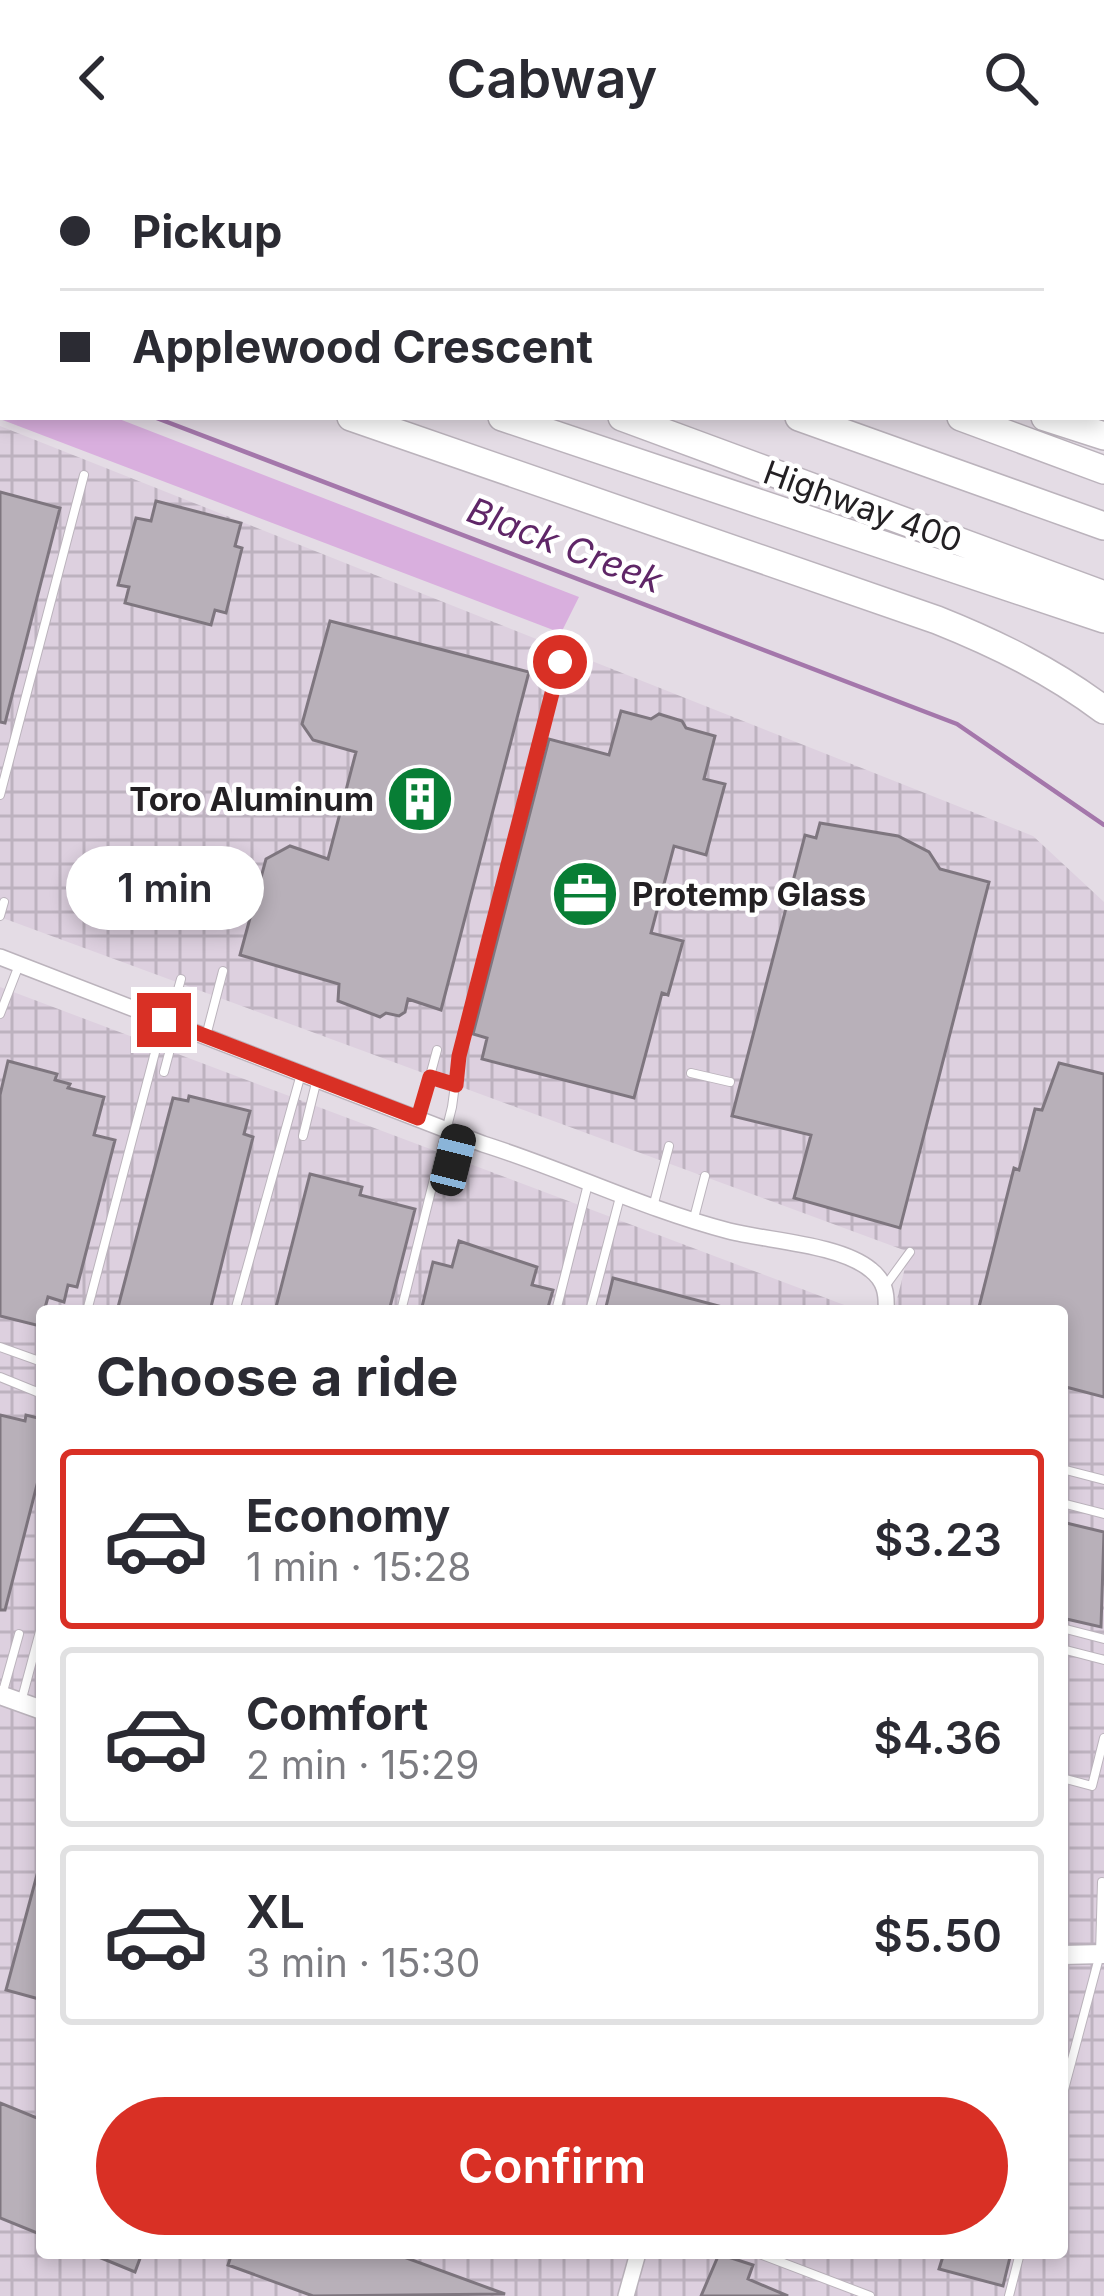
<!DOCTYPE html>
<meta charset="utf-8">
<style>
body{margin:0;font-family:Inter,sans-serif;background:#f7f7f7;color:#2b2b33;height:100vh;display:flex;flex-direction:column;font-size:45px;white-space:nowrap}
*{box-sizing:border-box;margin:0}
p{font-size:39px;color:#7c7c81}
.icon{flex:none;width:66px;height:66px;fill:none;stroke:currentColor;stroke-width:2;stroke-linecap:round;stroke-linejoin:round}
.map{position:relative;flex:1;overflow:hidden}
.panel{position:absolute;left:36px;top:1149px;width:1032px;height:954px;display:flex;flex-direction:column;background:#fff;border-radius:12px;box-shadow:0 6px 18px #0003}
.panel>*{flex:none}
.top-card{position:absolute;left:0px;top:0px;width:1104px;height:264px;box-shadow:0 6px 18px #0003;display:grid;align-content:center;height:264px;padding:0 60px;background:#fff}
.end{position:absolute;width:54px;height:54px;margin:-27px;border:15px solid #d93025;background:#fff;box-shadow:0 0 0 6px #fff}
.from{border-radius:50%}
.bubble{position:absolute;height:84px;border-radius:42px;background:#fff;box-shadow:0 6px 18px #0003;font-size:39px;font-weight:600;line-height:84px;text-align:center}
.car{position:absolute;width:36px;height:72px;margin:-36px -18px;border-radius:15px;box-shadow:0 0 9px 3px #0007;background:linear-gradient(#222 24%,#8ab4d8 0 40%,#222 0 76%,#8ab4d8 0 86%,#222 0)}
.top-card b{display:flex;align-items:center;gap:42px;height:114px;font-size:45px}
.top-card b+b{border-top:3px solid #e1e1e2}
.top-card i{width:30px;height:30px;background:#2b2b33}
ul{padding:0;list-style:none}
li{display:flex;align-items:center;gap:36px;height:180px;margin:0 24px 18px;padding:0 36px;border:6px solid #e1e1e2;border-radius:12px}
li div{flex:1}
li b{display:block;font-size:45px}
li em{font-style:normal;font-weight:600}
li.current{border-color:#d93025}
li>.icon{width:108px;height:108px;stroke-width:1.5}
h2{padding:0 60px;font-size:54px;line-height:144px}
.button{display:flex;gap:24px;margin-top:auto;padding:24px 60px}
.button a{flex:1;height:138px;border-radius:72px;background:#d93025;color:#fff;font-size:48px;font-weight:600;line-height:138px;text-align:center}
header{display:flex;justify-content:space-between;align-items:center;height:156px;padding:0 60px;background:#fff;font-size:54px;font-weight:600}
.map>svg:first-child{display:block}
.industrial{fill:url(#industrial-grid)}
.green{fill:#d9afde}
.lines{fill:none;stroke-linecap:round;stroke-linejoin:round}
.stream{stroke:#a477ab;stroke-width:4.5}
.building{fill:#b8b0b9;stroke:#7e767f;stroke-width:3}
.service-casing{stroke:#bbb3bc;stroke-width:10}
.minor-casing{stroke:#bbb3bc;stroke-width:18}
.tertiary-casing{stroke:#bbb3bc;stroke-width:21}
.motorway-casing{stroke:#bbb3bc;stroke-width:30}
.service{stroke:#fff;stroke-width:8}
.minor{stroke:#fff;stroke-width:15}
.tertiary{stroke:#fff;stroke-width:18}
.motorway{stroke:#fff;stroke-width:27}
.route{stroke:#d93025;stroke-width:15}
.labels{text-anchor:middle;stroke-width:9;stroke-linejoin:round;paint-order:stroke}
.street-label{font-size:33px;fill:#232023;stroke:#fff}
.poi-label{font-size:33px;font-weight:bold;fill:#232023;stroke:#fff;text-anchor:end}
.water-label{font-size:36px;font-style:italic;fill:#5f2667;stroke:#fff}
</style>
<header><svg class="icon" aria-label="back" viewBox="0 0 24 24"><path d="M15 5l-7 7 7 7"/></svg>Cabway<svg class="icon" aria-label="search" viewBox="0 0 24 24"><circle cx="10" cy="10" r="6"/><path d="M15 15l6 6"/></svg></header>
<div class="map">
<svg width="1104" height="2140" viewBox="0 0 1104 2140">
<defs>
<pattern id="industrial-grid" width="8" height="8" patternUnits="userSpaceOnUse" patternTransform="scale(3)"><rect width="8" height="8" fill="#ddd0df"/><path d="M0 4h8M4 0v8" fill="none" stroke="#bdb2bf"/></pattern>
</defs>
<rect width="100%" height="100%" fill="#e4dce5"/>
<path class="industrial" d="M535,0H1104V209L1101,3Z
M0,270L1033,680L1104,746V2140H0V831L847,1150L872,1155H42V2097H1062V1155H894L909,1096L0,761Z"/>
<path class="green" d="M0,217L3,261H114L579,441L561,477L0,263Z"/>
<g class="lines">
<path class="stream" d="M0,202L3,203
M154,261L957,568L1104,669"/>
</g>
<path class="building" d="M0,336L60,352L5,567L0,566Z
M156,345L241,367L235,390L242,392L226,457L215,454L211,469L125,447L129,431L118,429L136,362L151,365Z
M330,465L529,516L441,854L408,843L405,856L399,860L386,857L380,861L338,845L339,828L240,799L266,703L290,690L328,703L356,596L313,584L302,568Z
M621,555L651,563L659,558L682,565L686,572L715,580L704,623L725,628L706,699L674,690L651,777L683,785L668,839L662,837L634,942L482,903L487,882L473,878L549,583L609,599Z
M820,667L898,680L929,696L940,713L989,726L900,1072L794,1042L811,979L732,960L805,679L816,682Z
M8,905L57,918L55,924L70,928L68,932L104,941L94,979L115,984L77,1131L68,1129L64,1146L48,1141L40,1170L0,1160V939Z
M1059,907L1104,918V1241L1062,1230V1155H978L1014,1012L1019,1014L1035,953L1042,954Z
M189,940L250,955L244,978L253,981L210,1155H117L173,942L188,945Z
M310,1018L362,1031L360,1039L415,1053L389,1155H275Z
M459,1085L537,1111L532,1129L553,1134L547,1155H421L433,1106L452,1111Z
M613,1122L719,1150L718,1155H605Z
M0,1259L25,1265L26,1259L42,1263V1309L5,1454H0Z
M1062,1366L1104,1376L1101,1471L1062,1462Z
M38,1715L42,1716L39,1843L6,1834Z
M0,1947L42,1964V2079L0,2062Z
M89,2097H142L135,2116Z
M232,2097H393L505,2138L313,2140L228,2109Z
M944,2097H1011L1003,2130L939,2113Z
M719,2098L753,2109L748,2123L788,2140H701Z"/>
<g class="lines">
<defs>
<path id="service" d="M1059,3L1060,0
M0,639L84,319
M0,760L4,746
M0,858L19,809
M169,866L181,823
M206,880L223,815
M164,916L176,871
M691,917L730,926
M430,921L456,929
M419,961L437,894
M303,980L317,923
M447,1029L459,980
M653,1051L669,990
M694,1062L705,1020
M886,1129L910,1096
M87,1155L163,866
M235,1155L301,918
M401,1155L452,951L459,900L560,506
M556,1155L588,1028
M590,1155L620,1041
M0,1191L42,1206
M0,1221L42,1238
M1062,1313L1104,1324
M1062,1347L1104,1358
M1062,1472L1104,1483
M1062,1493L1104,1504
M2,1539L19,1478
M21,1546L42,1468
M1062,1622L1092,1630L1104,1582
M1062,1941L1100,1798L1102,1726
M757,2097L870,2140
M1009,2140L1020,2097"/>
<path id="minor" d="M0,801L483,988C566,1014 644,1053 729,1075C768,1085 840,1088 871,1114C885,1125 887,1138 886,1155
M626,2140L638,2097"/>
<path id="tertiary" d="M0,1539L42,1554
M1062,1799L1104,1798"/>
<path id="motorway" d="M80,0L88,3
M254,0L263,3
M0,33L3,34
M0,91L3,92
M0,131L3,132
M351,261L937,464C997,488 1052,515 1104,554
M502,261L1104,463
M622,261L1104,439
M799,261L1104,370
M961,261L1104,314
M1045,261L1104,280"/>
</defs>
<use href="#service" class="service-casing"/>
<use href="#minor" class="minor-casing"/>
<use href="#tertiary" class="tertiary-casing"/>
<use href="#motorway" class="motorway-casing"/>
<use href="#service" class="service"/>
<use href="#minor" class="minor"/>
<use href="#tertiary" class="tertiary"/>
<use href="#motorway" class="motorway"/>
</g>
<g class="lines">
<path class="route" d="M164,864L418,962L430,921L456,929L459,900L560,506"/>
</g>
<defs>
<symbol id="building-disc" viewBox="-11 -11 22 22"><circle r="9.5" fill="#087e35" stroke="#fff"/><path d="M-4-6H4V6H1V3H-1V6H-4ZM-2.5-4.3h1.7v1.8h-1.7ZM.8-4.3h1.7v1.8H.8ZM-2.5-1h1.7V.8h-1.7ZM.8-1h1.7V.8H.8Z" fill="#fff"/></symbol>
<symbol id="office-disc" viewBox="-11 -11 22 22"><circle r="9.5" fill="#087e35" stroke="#fff"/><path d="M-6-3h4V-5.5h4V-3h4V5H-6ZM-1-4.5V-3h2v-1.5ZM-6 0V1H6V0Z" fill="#fff"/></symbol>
</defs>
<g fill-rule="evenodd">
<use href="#building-disc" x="382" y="605" width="76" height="76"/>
<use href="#office-disc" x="547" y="700" width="76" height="76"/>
</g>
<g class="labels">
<g class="street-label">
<text transform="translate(863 350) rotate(20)" y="12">Highway 400</text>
</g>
<g class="poi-label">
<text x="374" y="655">Toro Aluminum</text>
<text x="632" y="750" text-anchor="start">Protemp Glass</text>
</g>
<g class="water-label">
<text transform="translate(565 389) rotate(21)" y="13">Black Creek</text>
</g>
</g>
</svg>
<i class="end from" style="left:560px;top:506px"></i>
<i class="end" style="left:164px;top:864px"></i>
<div class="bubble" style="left:66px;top:690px;width:198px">1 min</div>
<i class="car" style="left:453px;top:1004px;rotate:14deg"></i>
<div class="top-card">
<b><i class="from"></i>Pickup</b>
<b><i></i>Applewood Crescent</b>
</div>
<section class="panel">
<h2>Choose a ride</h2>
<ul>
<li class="current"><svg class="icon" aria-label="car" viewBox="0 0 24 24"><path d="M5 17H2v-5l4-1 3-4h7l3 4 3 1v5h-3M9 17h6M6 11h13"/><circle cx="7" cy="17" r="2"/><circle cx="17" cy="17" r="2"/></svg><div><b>Economy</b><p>1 min · 15:28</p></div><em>$3.23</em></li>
<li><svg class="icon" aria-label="car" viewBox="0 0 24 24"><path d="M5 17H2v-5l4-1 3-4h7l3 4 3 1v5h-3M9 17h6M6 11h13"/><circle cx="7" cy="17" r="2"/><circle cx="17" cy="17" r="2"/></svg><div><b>Comfort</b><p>2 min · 15:29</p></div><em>$4.36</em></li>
<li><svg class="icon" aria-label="car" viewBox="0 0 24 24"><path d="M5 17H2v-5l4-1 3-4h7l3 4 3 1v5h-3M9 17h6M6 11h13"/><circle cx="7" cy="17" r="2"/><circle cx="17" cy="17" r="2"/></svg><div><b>XL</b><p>3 min · 15:30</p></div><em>$5.50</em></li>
</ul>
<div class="button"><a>Confirm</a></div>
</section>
</div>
